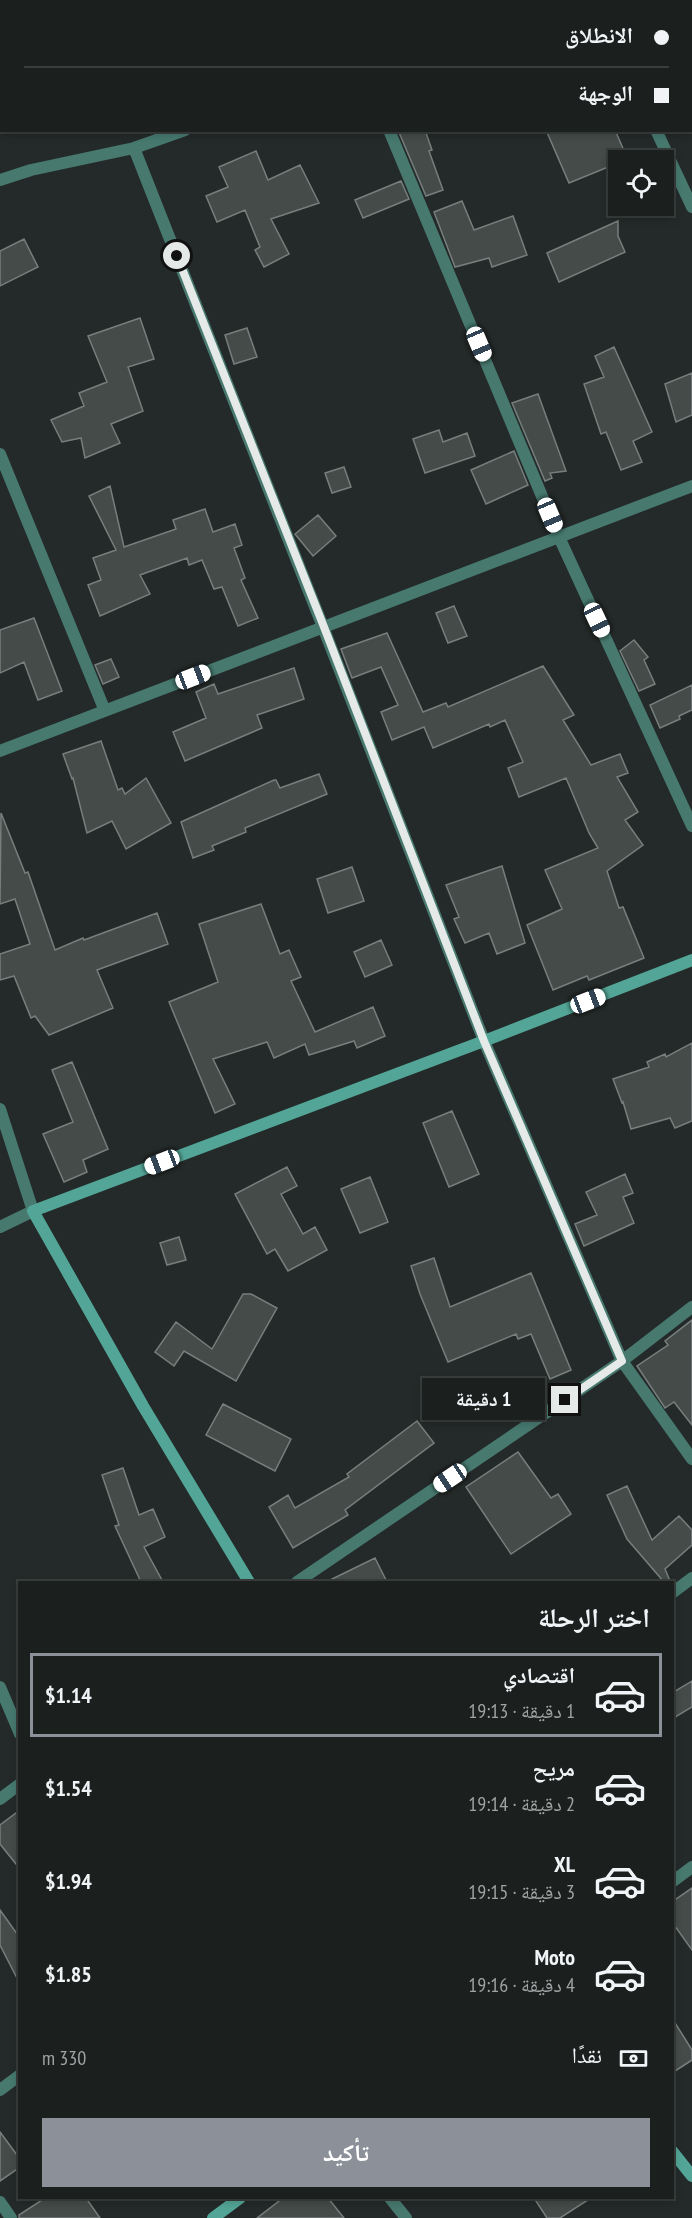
<!DOCTYPE html>
<html lang="ar">
<meta charset="utf-8">
<style>
body{margin:0;font-family:"PT Sans Narrow","Noto Naskh Arabic",sans-serif;background:#282d2c;color:#f1f3f6;direction:rtl;height:100vh;display:flex;flex-direction:column;font-size:22px;white-space:nowrap}
*{box-sizing:border-box;margin:0}
p{font-size:20px;color:#a0a3a4}
.icon{flex:none;width:33px;height:33px;fill:none;stroke:currentColor;stroke-width:2;stroke-linecap:round;stroke-linejoin:round}
.map{position:relative;flex:1;overflow:hidden;direction:ltr}
.sheet{position:absolute;left:18px;top:1581px;width:656px;height:618px;display:flex;flex-direction:column;background:#1b201f;border-radius:0px;box-shadow:0 3px 9px #0003,0 0 0 2px #393e3d;direction:rtl}
.sheet>*{flex:none}
.banner{position:absolute;left:0px;top:0px;width:693px;height:132px;box-shadow:0 3px 9px #0003,0 0 0 2px #393e3d;direction:rtl;display:grid;align-content:center;height:132px;padding:0 24px;background:#1b201f}
.controls{position:absolute;left:608px;top:150px;display:grid;gap:12px}
.controls a{display:grid;place-items:center;width:66px;height:66px;border-radius:0px;background:#1b201f;box-shadow:0 3px 9px #0003,0 0 0 2px #393e3d;font-size:30px}
.end{position:absolute;width:27px;height:27px;margin:-14px;border:8px solid #e5eae9;background:#111;box-shadow:0 0 0 3px #111}
.from{border-radius:50%}
.bubble{position:absolute;height:42px;border-radius:0px;background:#1b201f;box-shadow:0 3px 9px #0003,0 0 0 2px #393e3d;font-size:20px;font-weight:700;line-height:42px;text-align:center;direction:rtl}
.car{position:absolute;width:18px;height:36px;margin:-18px -9px;border-radius:8px;box-shadow:0 0 4px 2px #0007;background:linear-gradient(#fff 24%,#345 0 40%,#fff 0 76%,#345 0 86%,#fff 0)}
.banner b{display:flex;align-items:center;gap:21px;height:57px;font-size:22px}
.banner b+b{border-top:2px solid #393e3d}
.banner i{width:15px;height:15px;background:#f1f3f6}
ul{padding:0;list-style:none}
li{display:flex;align-items:center;gap:18px;height:84px;margin:0 12px 9px;padding:0 12px;border:3px solid transparent;border-radius:0px}
li div{flex:1}
li b{display:block;font-size:22px}
li em{font-style:normal;font-weight:700}
li.on{border-color:#8c9099}
li>.icon{width:54px;height:54px;stroke-width:1.5}
h2{padding:0 24px;font-size:27px;line-height:72px}
.pay{display:flex;align-items:center;gap:15px;height:66px;padding:0 24px;font-size:22px}
.pay p{margin-inline-start:auto}
.action{display:flex;gap:12px;margin-top:auto;padding:12px 24px}
.action a{flex:1;height:69px;border-radius:0px;background:#8c9099;color:#fff;font-size:24px;font-weight:700;line-height:69px;text-align:center}
.map>svg:first-child{display:block}
.lines{fill:none;stroke-linecap:round;stroke-linejoin:round}
.river{stroke:#844f97;stroke-width:46}
.building{fill:#444b49;stroke:#777f7d;stroke-width:1.5}
.street{stroke:#47796f;stroke-width:12}
.secondary{stroke:#53a697;stroke-width:12}
.route{stroke:#e5eae9;stroke-width:8}
</style>
<div class="map">
<svg width="692" height="2218" viewBox="0 0 692 2218">
<rect width="100%" height="100%" fill="#242a29"/>
<g class="lines">
<path class="river" d="M153,2L157,0
M0,39H2"/>
</g>
<path class="building" d="M398,130H425L432,150L429,151L443,190L426,196Z
M546,130H615L628,160H618V163L569,183Z
M256,151L268,180L300,165L319,203L271,219L289,254L264,267L255,250L260,247L245,210L217,222L206,196L228,187L219,167Z
M401,181L409,199L363,218L355,200Z
M462,201L474,230L513,216L527,255L492,267L489,258L455,267L434,212Z
M618,221V236L625,252L559,282L547,253Z
M24,239L38,267L0,286V251Z
M140,318L154,359L128,367L143,411L111,424L120,443L85,458L81,438L62,442L51,420L84,406L79,393L107,382L88,336Z
M247,328L257,357L234,364L225,335Z
M614,347L652,432L633,441L642,462L621,470L606,432L601,434L584,384L604,377L595,356Z
M692,373V415L676,422L665,384Z
M538,394L566,471L550,473L552,478L545,481L512,403Z
M439,430L443,442L467,433L475,456L425,473L413,439Z
M514,451L528,485L486,504L471,470Z
M344,467L351,487L332,493L325,473Z
M110,486L124,547L176,529L173,520L205,509L213,532L235,524L242,545L234,548L245,578L241,580L258,618L238,626L222,587L214,589L202,560L189,565L187,558L140,575L150,594L100,616L88,585L101,580L93,558L116,550L89,496Z
M318,515L336,536L313,556L295,534Z
M454,606L467,636L448,643L436,613Z
M34,618L62,691L38,700L24,662L0,673V630Z
M387,633L423,712L446,703L448,707L543,666L574,715L563,720L591,765L620,754L628,773L617,777L638,812L625,820L643,845L607,871L619,908L623,907L644,958L589,980L587,976L553,990L527,925L562,909L545,870L598,848L589,833L566,778L519,797L508,768L523,762L505,720L490,727L489,724L433,748L424,727L392,740L381,712L398,705L381,667L352,678L341,649Z
M634,640L648,657L644,660L655,684L639,691L620,651Z
M111,659L119,677L103,684L95,665Z
M294,668L304,699L257,715L262,728L185,761L173,732L206,718L196,692L214,684L218,694Z
M692,685V710L679,716L680,719L660,728L650,705Z
M101,741L118,790L122,788L125,794L146,778L171,823L126,849L112,821L87,833L73,778L72,779L63,754Z
M319,774L327,794L245,828L246,832L212,846L214,850L193,858L181,822L274,780H276L280,788Z
M1,813L25,873L28,872L55,950L83,938L84,940L157,913L168,944L97,970L113,1008L49,1035L35,1016L31,1018L14,976L0,980V954L30,944L15,899L0,904Z
M502,866L525,943L497,954L489,933L465,943L454,919L459,917L446,885Z
M352,867L364,901L328,913L317,879Z
M261,904L280,954L289,950L301,977L291,981L315,1032L373,1007L385,1036L357,1048L354,1041L309,1055L305,1044L274,1058L267,1042L213,1059L235,1104L215,1113L169,1002L218,982L199,924Z
M381,940L392,965L365,977L354,952Z
M692,1043V1121L675,1128L670,1118L631,1129L623,1102L622,1103L613,1079L649,1067L647,1062L665,1054L666,1057Z
M72,1062L108,1149L83,1160L87,1172L64,1182L43,1134L73,1122L52,1070Z
M452,1111L479,1174L449,1187L423,1123Z
M287,1167L297,1186L281,1194L303,1234L315,1227L327,1250L288,1271L275,1249L267,1254L235,1194Z
M625,1174L633,1193L623,1197L634,1223L584,1246L575,1224L597,1215L586,1192Z
M370,1177L388,1222L360,1233L341,1189Z
M179,1237L186,1260L167,1265L160,1243Z
M434,1258L450,1307L531,1273L571,1370L550,1379L531,1334L518,1339L516,1334L448,1362L420,1294L411,1266Z
M243,1294H251L277,1308L236,1381L184,1351L174,1366L155,1352L176,1322L212,1349Z
M692,1320V1425L674,1402L665,1408L637,1366L668,1345L665,1341Z
M223,1404L291,1439L275,1471L206,1435Z
M417,1421L434,1443L345,1510L348,1515L293,1548L269,1507L288,1495L295,1508L349,1477L347,1474Z
M518,1452L551,1498L558,1494L571,1514L511,1554L466,1487Z
M123,1468L139,1515L153,1509L165,1537L144,1547L163,1582H141L115,1526L119,1525L102,1475Z
M627,1486L652,1540L679,1516L692,1530V1545L665,1569L670,1581L667,1582H664L627,1539L607,1495Z
M375,1558L387,1582H326Z
M692,1681V1707L672,1719V1693Z
M20,1810V1869L0,1844V1825Z
M692,1888V1950L672,1922V1902Z
M0,1910L20,1938V1984L0,1945Z
M672,2018L692,2050V2060L672,2073Z
M0,2132L20,2159V2167L0,2181Z
M45,2198H86L100,2218H19V2215Z
M283,2198H328L344,2218H257Z
M534,2198H591L560,2218H547Z"/>
<g class="lines">
<path class="street" d="M594,0L595,2
M523,2L525,0
M389,130L559,537L692,826
M656,130L692,207
M134,148L323,627L484,1041L622,1361L692,1459
M0,180L31,170L134,148L185,130
M0,454L105,711
M0,751L692,486
M0,1109L33,1211L0,1227
M297,1582L622,1361L692,1307
M672,1593L692,1578
M0,1687L20,1734
M0,1799L20,1784
M672,1882L692,1867
M0,2090L20,2075
M390,2198L406,2218
M0,2202L11,2218"/>
<path class="secondary" d="M249,1582L143,1406L33,1211L484,1041L692,960
M672,2151L692,2176
M213,2218L240,2198"/>
</g>
<g class="lines">
<path class="route" d="M177,256L324,627L484,1041L622,1361L565,1400"/>
</g>
</svg>
<div class="controls">
<a><svg class="icon" aria-label="locate" viewBox="0 0 24 24"><circle cx="12" cy="12" r="6"/><path d="M12 2v4M12 18v4M2 12h4M18 12h4"/></svg></a>
</div>
<i class="end from" style="left:177px;top:256px"></i>
<i class="end" style="left:565px;top:1400px"></i>
<div class="bubble" style="left:422px;top:1378px;width:123px">1 دقيقة</div>
<i class="car" style="left:479px;top:344px;rotate:157deg"></i>
<i class="car" style="left:550px;top:515px;rotate:157deg"></i>
<i class="car" style="left:597px;top:620px;rotate:155deg"></i>
<i class="car" style="left:193px;top:677px;rotate:69deg"></i>
<i class="car" style="left:588px;top:1001px;rotate:69deg"></i>
<i class="car" style="left:162px;top:1162px;rotate:249deg"></i>
<i class="car" style="left:450px;top:1478px;rotate:236deg"></i>
<div class="banner">
<b><i class="from"></i>الانطلاق</b>
<b><i></i>الوجهة</b>
</div>
<section class="sheet">
<h2>اختر الرحلة</h2>
<ul>
<li class="on"><svg class="icon" aria-label="car" viewBox="0 0 24 24"><path d="M5 17H2v-5l4-1 3-4h7l3 4 3 1v5h-3M9 17h6M6 11h13"/><circle cx="7" cy="17" r="2"/><circle cx="17" cy="17" r="2"/></svg><div><b>اقتصادي</b><p>1 دقيقة · 19:13</p></div><em>$1.14</em></li>
<li><svg class="icon" aria-label="car" viewBox="0 0 24 24"><path d="M5 17H2v-5l4-1 3-4h7l3 4 3 1v5h-3M9 17h6M6 11h13"/><circle cx="7" cy="17" r="2"/><circle cx="17" cy="17" r="2"/></svg><div><b>مريح</b><p>2 دقيقة · 19:14</p></div><em>$1.54</em></li>
<li><svg class="icon" aria-label="car" viewBox="0 0 24 24"><path d="M5 17H2v-5l4-1 3-4h7l3 4 3 1v5h-3M9 17h6M6 11h13"/><circle cx="7" cy="17" r="2"/><circle cx="17" cy="17" r="2"/></svg><div><b>XL</b><p>3 دقيقة · 19:15</p></div><em>$1.94</em></li>
<li><svg class="icon" aria-label="car" viewBox="0 0 24 24"><path d="M5 17H2v-5l4-1 3-4h7l3 4 3 1v5h-3M9 17h6M6 11h13"/><circle cx="7" cy="17" r="2"/><circle cx="17" cy="17" r="2"/></svg><div><b>Moto</b><p>4 دقيقة · 19:16</p></div><em>$1.85</em></li>
</ul>
<div class="pay"><svg class="icon" aria-label="cash" viewBox="0 0 24 24"><path d="M3 7h18v10H3z"/><circle cx="12" cy="12" r="2"/></svg>نقدًا<p>330 m</p></div>
<div class="action"><a>تأكيد</a></div>
</section>
</div>
